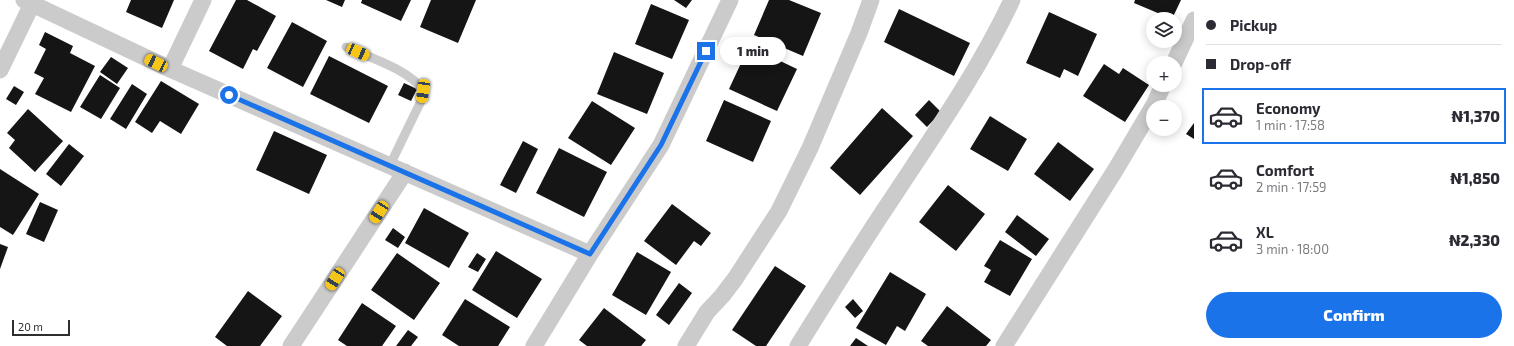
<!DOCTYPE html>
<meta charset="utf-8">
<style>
body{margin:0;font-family:"Exo 2",sans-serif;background:#f2f2f3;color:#2b2b33;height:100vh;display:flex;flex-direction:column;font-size:15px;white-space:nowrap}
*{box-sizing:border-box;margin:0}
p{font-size:13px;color:#7c7c81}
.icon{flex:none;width:22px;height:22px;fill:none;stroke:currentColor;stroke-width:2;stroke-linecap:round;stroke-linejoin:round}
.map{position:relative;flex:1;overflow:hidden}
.drawer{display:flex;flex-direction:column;background:#fff;width:320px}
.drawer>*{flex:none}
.top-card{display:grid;align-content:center;height:88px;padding:0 12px;background:#fff}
.fabs{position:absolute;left:1146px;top:12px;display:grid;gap:8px}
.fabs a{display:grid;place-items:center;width:36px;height:36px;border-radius:50%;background:#fff;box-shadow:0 2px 10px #0003;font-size:20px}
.scale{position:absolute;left:12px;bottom:10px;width:58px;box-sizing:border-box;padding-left:4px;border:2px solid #2e2e2e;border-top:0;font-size:11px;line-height:14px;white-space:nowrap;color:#2e2e2e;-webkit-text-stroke:3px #fff;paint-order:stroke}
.end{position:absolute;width:18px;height:18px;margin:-9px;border:5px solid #1a73e8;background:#fff;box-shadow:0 0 0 2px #fff}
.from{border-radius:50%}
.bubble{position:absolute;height:28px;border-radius:14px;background:#fff;box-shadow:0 2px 10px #0003;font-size:13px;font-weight:800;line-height:28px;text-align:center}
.car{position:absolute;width:12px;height:24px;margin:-12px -6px;border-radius:5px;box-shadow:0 0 3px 1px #0007;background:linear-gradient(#f5c518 24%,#345 0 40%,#f5c518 0 76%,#345 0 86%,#f5c518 0)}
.top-card b{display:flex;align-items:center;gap:14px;height:38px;font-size:15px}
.top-card b+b{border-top:1px solid #e1e1e2}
.top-card i{width:10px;height:10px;background:#2b2b33}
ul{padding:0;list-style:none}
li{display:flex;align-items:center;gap:12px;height:56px;margin:0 8px 6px;padding:0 4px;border:2px solid transparent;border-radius:0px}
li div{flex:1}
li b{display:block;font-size:15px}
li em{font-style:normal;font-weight:800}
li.on{border-color:#1a73e8}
li>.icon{width:36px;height:36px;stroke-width:1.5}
.primary-button{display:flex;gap:8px;margin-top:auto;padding:8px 12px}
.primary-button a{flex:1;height:46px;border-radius:24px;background:#1a73e8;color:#fff;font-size:16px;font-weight:800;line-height:46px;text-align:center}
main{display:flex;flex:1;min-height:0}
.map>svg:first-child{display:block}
.building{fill:#151515}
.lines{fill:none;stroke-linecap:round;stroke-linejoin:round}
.lane{stroke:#cbcbcb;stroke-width:9}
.street{stroke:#cbcbcb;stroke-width:17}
.route{stroke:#1a73e8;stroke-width:5}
</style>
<main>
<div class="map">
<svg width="1194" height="346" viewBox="0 0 1194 346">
<rect width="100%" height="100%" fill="#fff"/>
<path class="building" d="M131,0H174L162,28L126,12Z
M236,0H247L276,16L257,51L253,49L243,69L209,51Z
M326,0H345L342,7Z
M362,0H411L401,21L361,3Z
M431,0H476L458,43L420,27Z
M674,0H692L686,8Z
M769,0H789L821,13L803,56L754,35Z
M1135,0H1181L1172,19L1134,3Z
M651,4L689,20L672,59L635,44Z
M899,9L970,43L954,76L884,42Z
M1049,12L1097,34L1078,76L1064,69L1060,78L1026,63Z
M292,22L327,41L303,87L267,68Z
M45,32L73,46L70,53L95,66L71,112L35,94L44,78L34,73L46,49L39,45Z
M749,46L797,69L777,111L729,89Z
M614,52L664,73L647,114L597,94Z
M329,56L388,86L369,123L310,94Z
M111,57L128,68L117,84L100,72Z
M1104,64L1119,74L1123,68L1149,85L1125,122L1083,96Z
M100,75L120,88L101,119L80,107Z
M161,81L199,104L181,134L160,121L152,133L135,122Z
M404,83L417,89L411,101L398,95Z
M132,84L147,94L126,129L110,119Z
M14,86L24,92L16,105L6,99Z
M724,100L771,121L753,162L706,141Z
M929,100L941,112L927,127L915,115Z
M592,101L635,128L611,165L568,138Z
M882,108L913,136L860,195L830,168Z
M28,109L63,141L35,172L9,148L15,140L7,133Z
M990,116L1027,139L1008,171L970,149Z
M1194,123V139L1186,134Z
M274,131L327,155L309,194L256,170Z
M523,141L538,149L516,193L500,185Z
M1058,142L1094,169L1070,201L1034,174Z
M69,144L84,156L61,186L46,174Z
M559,148L607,172L584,217L536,193Z
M0,169L39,194L13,235L0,227Z
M948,185L985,214L956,251L919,222Z
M40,202L58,210L44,242L26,234Z
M672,204L711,233L701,246L694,241L676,265L644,241Z
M424,208L469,233L449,268L405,243Z
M1017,215L1049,239L1036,256L1005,232Z
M393,228L405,237L398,248L385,240Z
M1000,240L1032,259L1010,296L984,282L991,270L984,266Z
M0,244L8,247L0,269Z
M496,251L542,279L517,318L472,290Z
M637,252L671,272L646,315L612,295Z
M397,253L440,283L414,320L371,290Z
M477,253L486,259L478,272L468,267Z
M775,266L806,286L766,346H756L732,330Z
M890,272L926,294L905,331L897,326L886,345L856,328Z
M679,283L692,293L669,325L656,315Z
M248,291L282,316L260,346H227L215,337Z
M465,299L510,327L498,346H459L442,335Z
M853,299L863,311L855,318L845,307Z
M362,303L396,326L382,346H347L338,340Z
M947,306L991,340L986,346H928L921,341Z
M604,308L646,340L641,346H587L579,340Z
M408,330L418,337L411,346H396Z
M856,338L868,346H850Z"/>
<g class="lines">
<path class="lane" d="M346,47C368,57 411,70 423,91L422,99L390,165"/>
<path class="street" d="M24,0L170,69L590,254
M1174,63L1194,20
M170,69L203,0
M0,70L32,4
M291,346L405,172
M534,346L590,254L661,145L730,0
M686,346L707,312L722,296L735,279L779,211L810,148L859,33L871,0
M798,346C829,296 860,246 893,197C935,133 979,70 1012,0
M1004,346L1116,169L1155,103L1163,85"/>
</g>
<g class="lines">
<path class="route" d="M229,95L590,254L661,145L706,51"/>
</g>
</svg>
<div class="fabs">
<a><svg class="icon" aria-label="layers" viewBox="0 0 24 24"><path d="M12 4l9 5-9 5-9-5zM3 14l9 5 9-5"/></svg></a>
<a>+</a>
<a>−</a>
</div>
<div class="scale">20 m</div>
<i class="end from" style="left:229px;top:95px"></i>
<i class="end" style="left:706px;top:51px"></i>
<div class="bubble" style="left:720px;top:37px;width:66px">1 min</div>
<i class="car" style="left:358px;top:52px;rotate:114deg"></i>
<i class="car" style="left:156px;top:63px;rotate:295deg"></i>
<i class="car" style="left:423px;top:91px;rotate:188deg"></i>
<i class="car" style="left:379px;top:212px;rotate:213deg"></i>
<i class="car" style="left:335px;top:279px;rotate:213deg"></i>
</div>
<section class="drawer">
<div class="top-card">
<b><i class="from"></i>Pickup</b>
<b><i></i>Drop-off</b>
</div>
<ul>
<li class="on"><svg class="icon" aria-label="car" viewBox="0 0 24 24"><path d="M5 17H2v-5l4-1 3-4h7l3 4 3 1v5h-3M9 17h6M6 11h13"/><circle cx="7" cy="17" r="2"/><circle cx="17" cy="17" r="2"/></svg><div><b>Economy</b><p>1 min · 17:58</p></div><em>₦1,370</em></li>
<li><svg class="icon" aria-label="car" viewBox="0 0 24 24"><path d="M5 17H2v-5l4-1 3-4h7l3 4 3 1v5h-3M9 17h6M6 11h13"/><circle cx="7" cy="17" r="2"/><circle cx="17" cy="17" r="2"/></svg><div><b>Comfort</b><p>2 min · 17:59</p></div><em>₦1,850</em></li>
<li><svg class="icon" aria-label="car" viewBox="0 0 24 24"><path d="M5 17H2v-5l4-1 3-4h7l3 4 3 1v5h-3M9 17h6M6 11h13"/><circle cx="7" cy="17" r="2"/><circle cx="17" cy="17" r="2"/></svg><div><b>XL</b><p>3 min · 18:00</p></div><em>₦2,330</em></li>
</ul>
<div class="primary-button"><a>Confirm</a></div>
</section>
</main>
